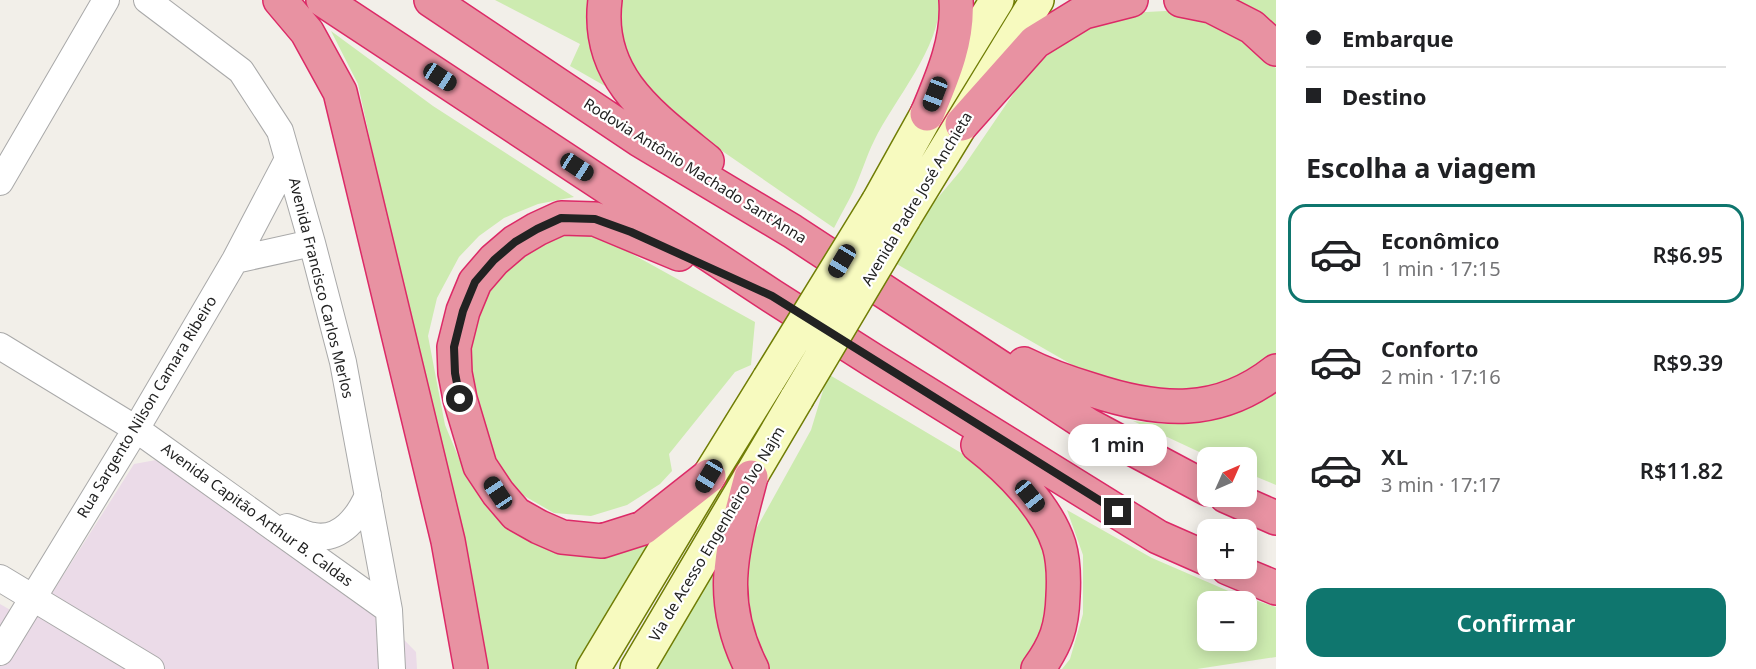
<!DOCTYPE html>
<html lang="pt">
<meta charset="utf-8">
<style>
body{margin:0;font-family:"Noto Sans",sans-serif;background:#f2f2f2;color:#202124;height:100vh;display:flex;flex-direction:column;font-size:22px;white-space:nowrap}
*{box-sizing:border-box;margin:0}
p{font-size:20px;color:#757577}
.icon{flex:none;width:33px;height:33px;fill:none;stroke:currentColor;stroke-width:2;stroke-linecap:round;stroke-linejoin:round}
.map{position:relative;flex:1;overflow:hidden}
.side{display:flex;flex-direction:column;background:#fff;width:480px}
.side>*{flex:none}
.top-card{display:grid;align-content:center;height:132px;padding:0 30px;background:#fff}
.needle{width:39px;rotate:45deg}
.fabs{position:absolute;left:1197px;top:447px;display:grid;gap:12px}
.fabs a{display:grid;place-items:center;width:60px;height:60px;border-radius:12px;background:#fff;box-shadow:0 3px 15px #0003;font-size:30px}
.end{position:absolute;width:27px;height:27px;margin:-14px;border:8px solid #222;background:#fff;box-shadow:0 0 0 3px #fff}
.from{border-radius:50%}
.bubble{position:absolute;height:42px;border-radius:18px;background:#fff;box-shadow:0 3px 15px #0003;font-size:20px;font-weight:600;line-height:42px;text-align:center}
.car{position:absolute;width:18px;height:36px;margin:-18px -9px;border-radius:8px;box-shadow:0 0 4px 2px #0007;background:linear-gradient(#222 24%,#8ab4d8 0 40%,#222 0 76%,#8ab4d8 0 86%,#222 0)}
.top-card b{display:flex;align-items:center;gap:21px;height:57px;font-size:22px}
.top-card b+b{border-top:2px solid #e0e0e0}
.top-card i{width:15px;height:15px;background:#202124}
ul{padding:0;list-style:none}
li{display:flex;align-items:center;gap:18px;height:99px;margin:0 12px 9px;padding:0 18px;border:3px solid transparent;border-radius:18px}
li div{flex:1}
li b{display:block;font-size:22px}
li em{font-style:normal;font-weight:600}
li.on{border-color:#0f766e}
li>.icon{width:54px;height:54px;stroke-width:1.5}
h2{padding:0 30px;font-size:27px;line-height:72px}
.button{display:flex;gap:12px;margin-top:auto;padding:12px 30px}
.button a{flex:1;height:69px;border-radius:18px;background:#0f766e;color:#fff;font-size:24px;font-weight:600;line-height:69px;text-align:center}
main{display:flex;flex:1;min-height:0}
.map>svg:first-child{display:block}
.industrial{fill:#ebdbe8}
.grass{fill:#cdebb0;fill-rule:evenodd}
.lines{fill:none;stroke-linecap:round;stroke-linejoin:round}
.street-casing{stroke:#a9a9a9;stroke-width:28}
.secondary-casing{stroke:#707d05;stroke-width:36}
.highway-casing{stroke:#dc2a67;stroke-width:36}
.street{stroke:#fff;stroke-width:26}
.secondary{stroke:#f7fabf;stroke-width:33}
.highway{stroke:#e892a2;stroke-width:33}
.secondary-bridge-casing{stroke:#707d05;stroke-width:36;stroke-linecap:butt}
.secondary-bridge{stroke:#f7fabf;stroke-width:33}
.route{stroke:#222;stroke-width:8}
.labels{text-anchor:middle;stroke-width:4.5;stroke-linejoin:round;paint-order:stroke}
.street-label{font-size:15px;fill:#222;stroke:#fff}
</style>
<main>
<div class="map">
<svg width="1276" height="669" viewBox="0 0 1276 669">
<rect width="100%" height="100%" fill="#f2efe9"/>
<path class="industrial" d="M156,460L364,599L416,652L417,669H0V604L33,623L134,464Z"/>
<path class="grass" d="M495,0H591L586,26L605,86L570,66L580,44Z
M614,0H940C940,49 895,98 874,141C866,157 861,175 853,192C847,204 840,216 834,228L648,100L628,76Z
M1222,0H1276V37Z
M1185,10L1237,32L1276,68V359L1196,397L1102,382L895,263L925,213L962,169L1031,68L1082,29L1127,13Z
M331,31L433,106L574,197L538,204L504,218L479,236L459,257L437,298L428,336L445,425L468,480L501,517L533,536L665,519L577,669H485L478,614L406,307L358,84Z
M587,229L755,322L751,365L735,372L669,454L672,471L660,484L627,505L591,516L554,513L514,490L486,453L469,415L472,309L489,282L552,234Z
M828,374L995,473L1018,494L1051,564L1048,606L1037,652L1024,669H766L742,594L750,540L811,430Z
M1276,384V485L1247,473L1246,458L1210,457L1133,421L1163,424L1210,418Z
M1067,510L1152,558L1233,593L1276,607V657L1197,669H1062L1070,659L1083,614V555ZM1208,602H1246V640H1208Z
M720,555L715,607L728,646L739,669H656L657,658Z"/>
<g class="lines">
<defs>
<path id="street" d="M147,0L241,71L280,131L312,243L343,362L389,610L392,669
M0,182L106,0
M235,260L312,243
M0,346L136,429L389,610
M287,527C296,530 305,535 314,536C341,541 359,516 368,495
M0,578L151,669
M0,652L136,429L235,260L288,159"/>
<path id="secondary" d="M878,202L927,114L997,0
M904,218L1037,0
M593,669L709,476L769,379
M637,669L797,398"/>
<path id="highway" d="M280,0L307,32L340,92L448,541L471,669
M323,0L772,296L874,361L1158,537L1208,559
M431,0L640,140L792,231L1088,425L1208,489
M605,0C595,78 653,117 707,161
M1181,0L1211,6L1252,27L1276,49
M927,114C942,78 959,40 956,0
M962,124L1035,42L1084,12L1131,0
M679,254L595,219L561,218L537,229L515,242L494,260L475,282L463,311L454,347L455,373L460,399L480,466L498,493L516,514L539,527L562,537L602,541L643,528L709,476
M1024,364C1046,375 1069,383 1092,390C1159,412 1218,417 1276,371
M978,445C1009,469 1047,507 1059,545C1064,562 1064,579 1063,596C1062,627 1056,644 1038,669
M751,477C732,549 716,599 752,669
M1226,496L1276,518
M1228,568L1276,588"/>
</defs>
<use href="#street" class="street-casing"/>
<use href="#secondary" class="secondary-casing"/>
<use href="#highway" class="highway-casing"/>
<use href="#street" class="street"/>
<use href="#secondary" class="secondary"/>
<use href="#highway" class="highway"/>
<defs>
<path id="secondary-bridge" d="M769,379L878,202
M797,398L904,218"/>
</defs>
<use href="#secondary-bridge" class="secondary-bridge-casing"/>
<use href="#secondary-bridge" class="secondary-bridge"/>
</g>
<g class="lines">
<path class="route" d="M460,399L455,373L454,347L463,311L475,282L494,260L515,242L537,229L561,218L595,219L631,232L772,296L1118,512"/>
</g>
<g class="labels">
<g class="street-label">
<text transform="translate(695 171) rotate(32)" y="5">Rodovia Antônio Machado Sant'Anna</text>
<text transform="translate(917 199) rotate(-59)" y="5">Avenida Padre José Anchieta</text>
<text transform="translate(321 288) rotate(76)" y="5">Avenida Francisco Carlos Merlos</text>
<text transform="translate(147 407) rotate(-59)" y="5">Rua Sargento Nilson Camara Ribeiro</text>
<text transform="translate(257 515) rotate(36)" y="5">Avenida Capitão Arthur B. Caldas</text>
<text transform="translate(717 534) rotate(-59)" y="5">Via de Acesso Engenheiro Ivo Najm</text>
</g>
</g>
</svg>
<div class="fabs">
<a><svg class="needle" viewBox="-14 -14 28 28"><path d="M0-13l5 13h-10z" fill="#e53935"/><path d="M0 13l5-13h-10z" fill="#757577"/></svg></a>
<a>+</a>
<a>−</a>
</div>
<i class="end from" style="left:460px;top:399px"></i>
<i class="end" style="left:1118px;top:512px"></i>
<div class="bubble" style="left:1068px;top:424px;width:99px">1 min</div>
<i class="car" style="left:440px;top:77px;rotate:123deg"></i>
<i class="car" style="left:935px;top:94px;rotate:201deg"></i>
<i class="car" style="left:577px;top:167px;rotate:123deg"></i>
<i class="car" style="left:842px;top:261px;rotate:211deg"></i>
<i class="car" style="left:709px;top:476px;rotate:211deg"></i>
<i class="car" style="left:498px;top:493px;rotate:326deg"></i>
<i class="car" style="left:1030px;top:496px;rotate:141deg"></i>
</div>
<section class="side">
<div class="top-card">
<b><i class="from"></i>Embarque</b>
<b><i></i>Destino</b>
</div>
<h2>Escolha a viagem</h2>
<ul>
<li class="on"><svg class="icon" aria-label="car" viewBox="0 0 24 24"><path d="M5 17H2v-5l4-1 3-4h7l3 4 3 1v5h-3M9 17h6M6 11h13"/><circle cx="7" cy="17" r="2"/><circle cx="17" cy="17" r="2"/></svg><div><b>Econômico</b><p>1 min · 17:15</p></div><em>R$6.95</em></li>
<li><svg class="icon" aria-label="car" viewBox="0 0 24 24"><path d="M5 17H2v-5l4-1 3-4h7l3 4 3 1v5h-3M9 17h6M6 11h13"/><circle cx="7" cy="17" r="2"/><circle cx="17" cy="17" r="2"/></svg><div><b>Conforto</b><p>2 min · 17:16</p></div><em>R$9.39</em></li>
<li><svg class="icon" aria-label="car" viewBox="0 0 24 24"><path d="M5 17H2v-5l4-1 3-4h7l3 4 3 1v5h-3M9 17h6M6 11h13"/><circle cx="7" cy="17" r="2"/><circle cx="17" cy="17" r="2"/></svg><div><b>XL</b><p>3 min · 17:17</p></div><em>R$11.82</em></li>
</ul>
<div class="button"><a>Confirmar</a></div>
</section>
</main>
